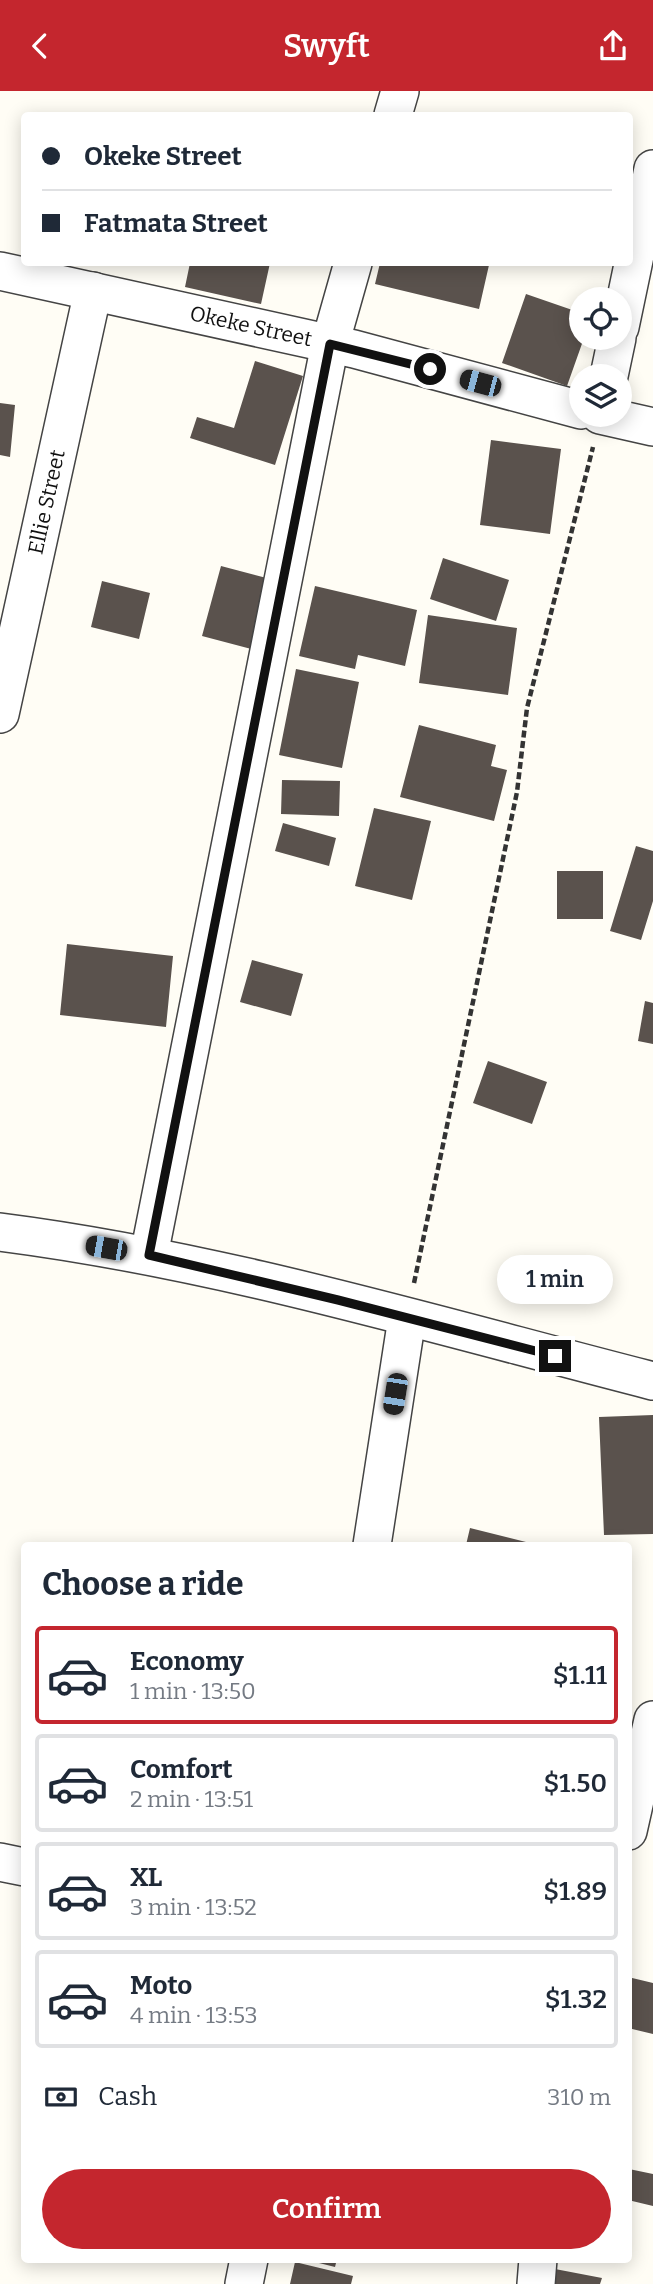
<!DOCTYPE html>
<meta charset="utf-8">
<style>
body{margin:0;font-family:Bitter,serif;background:#f6f6f7;color:#1f2937;height:100vh;display:flex;flex-direction:column;font-size:26px;white-space:nowrap}
*{box-sizing:border-box;margin:0}
p{font-size:23px;color:#747a83}
.icon{flex:none;width:38px;height:38px;fill:none;stroke:currentColor;stroke-width:2;stroke-linecap:round;stroke-linejoin:round}
.map{position:relative;flex:1;overflow:hidden}
.sheet{position:absolute;left:21px;top:1451px;width:611px;height:721px;display:flex;flex-direction:column;background:#fff;border-radius:7px;box-shadow:0 4px 18px #0003}
.sheet>*{flex:none}
.hud{position:absolute;left:21px;top:21px;width:612px;height:154px;border-radius:7px;box-shadow:0 4px 18px #0003;display:grid;align-content:center;height:154px;padding:0 21px;background:#fff}
.tools{position:absolute;left:569px;top:196px;display:grid;gap:14px}
.tools a{display:grid;place-items:center;width:63px;height:63px;border-radius:50%;background:#fff;box-shadow:0 4px 18px #0003;font-size:35px}
.end{position:absolute;width:32px;height:32px;margin:-16px;border:9px solid #111;background:#fff;box-shadow:0 0 0 4px #fff}
.from{border-radius:50%}
.bubble{position:absolute;height:49px;border-radius:24px;background:#fff;box-shadow:0 4px 18px #0003;font-size:23px;font-weight:600;line-height:49px;text-align:center}
.car{position:absolute;width:21px;height:42px;margin:-21px -10px;border-radius:9px;box-shadow:0 0 5px 2px #0007;background:linear-gradient(#222 24%,#8ab4d8 0 40%,#222 0 76%,#8ab4d8 0 86%,#222 0)}
.hud b{display:flex;align-items:center;gap:24px;height:66px;font-size:26px}
.hud b+b{border-top:2px solid #e0e1e3}
.hud i{width:18px;height:18px;background:#1f2937}
ul{padding:0;list-style:none}
li{display:flex;align-items:center;gap:21px;height:98px;margin:0 14px 10px;padding:0 7px;border:4px solid #e0e1e3;border-radius:7px}
li div{flex:1}
li b{display:block;font-size:26px}
li em{font-style:normal;font-weight:600}
li.active{border-color:#c4262e}
li>.icon{width:63px;height:63px;stroke-width:1.5}
h2{padding:0 21px;font-size:32px;line-height:84px}
.pay{display:flex;align-items:center;gap:18px;height:77px;padding:0 21px;font-size:26px}
.pay p{margin-inline-start:auto}
.button{display:flex;gap:14px;margin-top:auto;padding:14px 21px}
.button a{flex:1;height:80px;border-radius:42px;background:#c4262e;color:#fff;font-size:28px;font-weight:600;line-height:80px;text-align:center}
header{display:flex;justify-content:space-between;align-items:center;height:91px;padding:0 21px;background:#c4262e;color:#fff;font-size:32px;font-weight:600}
.map>svg:first-child{display:block}
.building{fill:#5a524d}
.lines{fill:none;stroke-linecap:round;stroke-linejoin:round}
.street-casing{stroke:#444;stroke-width:40}
.path{stroke:#333;stroke-width:4.5;stroke-dasharray:7 3.5;stroke-linecap:butt}
.street{stroke:#fff;stroke-width:37}
.route{stroke:#111;stroke-width:9}
.labels{text-anchor:middle;stroke-width:7;stroke-linejoin:round;paint-order:stroke}
.street-label{font-size:21px;fill:#111;stroke:#fff}
</style>
<header><svg class="icon" aria-label="back" viewBox="0 0 24 24"><path d="M15 5l-7 7 7 7"/></svg>Swyft<svg class="icon" aria-label="share" viewBox="0 0 24 24"><path d="M12 15V3M7 8l5-5 5 5M5 13v7h14v-7"/></svg></header>
<div class="map">
<svg width="653" height="2193" viewBox="0 0 653 2193">
<rect width="100%" height="100%" fill="#fffdf5"/>
<path class="building" d="M190,172H270L261,213L185,196Z
M380,172H478L489,174L479,218L375,193Z
M526,203L581,222V247H584L567,295L502,272Z
M255,270L303,285L275,374L190,347L197,326L234,337Z
M0,312L15,314L10,366L0,364Z
M491,349L561,358L550,443L480,434Z
M443,467L509,489L496,530L430,508Z
M221,475L278,490L259,560L202,545Z
M102,490L150,502L139,548L91,536Z
M315,495L417,519L405,575L358,564L355,578L299,565Z
M428,524L517,537L508,604L419,592Z
M296,578L359,591L342,677L279,664Z
M419,634L496,654L491,675L507,679L494,730L400,706Z
M282,689L340,690L339,725L281,723Z
M374,717L431,730L412,809L355,795Z
M283,732L336,747L329,775L275,760Z
M636,755L653,760V810L641,849L610,840Z
M557,780H603V828H557Z
M67,853L173,865L166,936L60,924Z
M252,869L303,883L291,925L240,911Z
M645,910L653,912V953L638,950Z
M488,970L547,991L532,1033L473,1012Z
M653,1324V1443L604,1444L599,1326Z
M470,1437L530,1452V1454H466Z
M628,1886L653,1892V1943L628,1937Z
M629,2078L653,2083V2115L628,2109Z
M303,2168H337L335,2176Z
M295,2171L353,2185L351,2193H290Z
M555,2178L602,2187L600,2193H553Z"/>
<g class="lines">
<defs>
<g id="street">
<path d="M393,24L400,0"/>
<path id="s1" d="M0,180L354,258L581,319"/>
<path d="M620,236L653,78"/>
<path d="M609,285L617,247"/>
<path d="M600,324L653,336"/>
<path id="s2" d="M0,623L93,200"/>
<path d="M0,1141C220,1169 438,1235 653,1290"/>
<path d="M149,1164L330,253L353,172"/>
<path d="M372,1454L407,1227"/>
<path d="M628,1740L653,1629"/>
<path d="M0,1771L24,1776"/>
<path d="M244,2193L249,2168"/>
<path d="M536,2193L538,2168"/>
</g>
</defs>
<use href="#street" class="street-casing"/>
<path class="path" d="M414,1192L517,701L527,617L593,356"/>
<use href="#street" class="street"/>
</g>
<g class="lines">
<path class="route" d="M430,278L330,253L149,1164L338,1209L555,1265"/>
</g>
<g class="labels">
<g class="street-label">
<text dy="7" stroke="none"><textPath href="#s1" startOffset="257">Okeke Street</textPath></text>
<text dy="7" stroke="none"><textPath href="#s2" startOffset="217">Ellie Street</textPath></text>
</g>
</g>
</svg>
<div class="tools">
<a><svg class="icon" aria-label="locate" viewBox="0 0 24 24"><circle cx="12" cy="12" r="6"/><path d="M12 2v4M12 18v4M2 12h4M18 12h4"/></svg></a>
<a><svg class="icon" aria-label="layers" viewBox="0 0 24 24"><path d="M12 4l9 5-9 5-9-5zM3 14l9 5 9-5"/></svg></a>
</div>
<i class="end from" style="left:430px;top:278px"></i>
<i class="end" style="left:555px;top:1265px"></i>
<div class="bubble" style="left:497px;top:1164px;width:116px">1 min</div>
<i class="car" style="left:480px;top:292px;rotate:285deg"></i>
<i class="car" style="left:106px;top:1157px;rotate:280deg"></i>
<i class="car" style="left:395px;top:1303px;rotate:189deg"></i>
<div class="hud">
<b><i class="from"></i>Okeke Street</b>
<b><i></i>Fatmata Street</b>
</div>
<section class="sheet">
<h2>Choose a ride</h2>
<ul>
<li class="active"><svg class="icon" aria-label="car" viewBox="0 0 24 24"><path d="M5 17H2v-5l4-1 3-4h7l3 4 3 1v5h-3M9 17h6M6 11h13"/><circle cx="7" cy="17" r="2"/><circle cx="17" cy="17" r="2"/></svg><div><b>Economy</b><p>1 min · 13:50</p></div><em>$1.11</em></li>
<li><svg class="icon" aria-label="car" viewBox="0 0 24 24"><path d="M5 17H2v-5l4-1 3-4h7l3 4 3 1v5h-3M9 17h6M6 11h13"/><circle cx="7" cy="17" r="2"/><circle cx="17" cy="17" r="2"/></svg><div><b>Comfort</b><p>2 min · 13:51</p></div><em>$1.50</em></li>
<li><svg class="icon" aria-label="car" viewBox="0 0 24 24"><path d="M5 17H2v-5l4-1 3-4h7l3 4 3 1v5h-3M9 17h6M6 11h13"/><circle cx="7" cy="17" r="2"/><circle cx="17" cy="17" r="2"/></svg><div><b>XL</b><p>3 min · 13:52</p></div><em>$1.89</em></li>
<li><svg class="icon" aria-label="car" viewBox="0 0 24 24"><path d="M5 17H2v-5l4-1 3-4h7l3 4 3 1v5h-3M9 17h6M6 11h13"/><circle cx="7" cy="17" r="2"/><circle cx="17" cy="17" r="2"/></svg><div><b>Moto</b><p>4 min · 13:53</p></div><em>$1.32</em></li>
</ul>
<div class="pay"><svg class="icon" aria-label="cash" viewBox="0 0 24 24"><path d="M3 7h18v10H3z"/><circle cx="12" cy="12" r="2"/></svg>Cash<p>310 m</p></div>
<div class="button"><a>Confirm</a></div>
</section>
</div>
